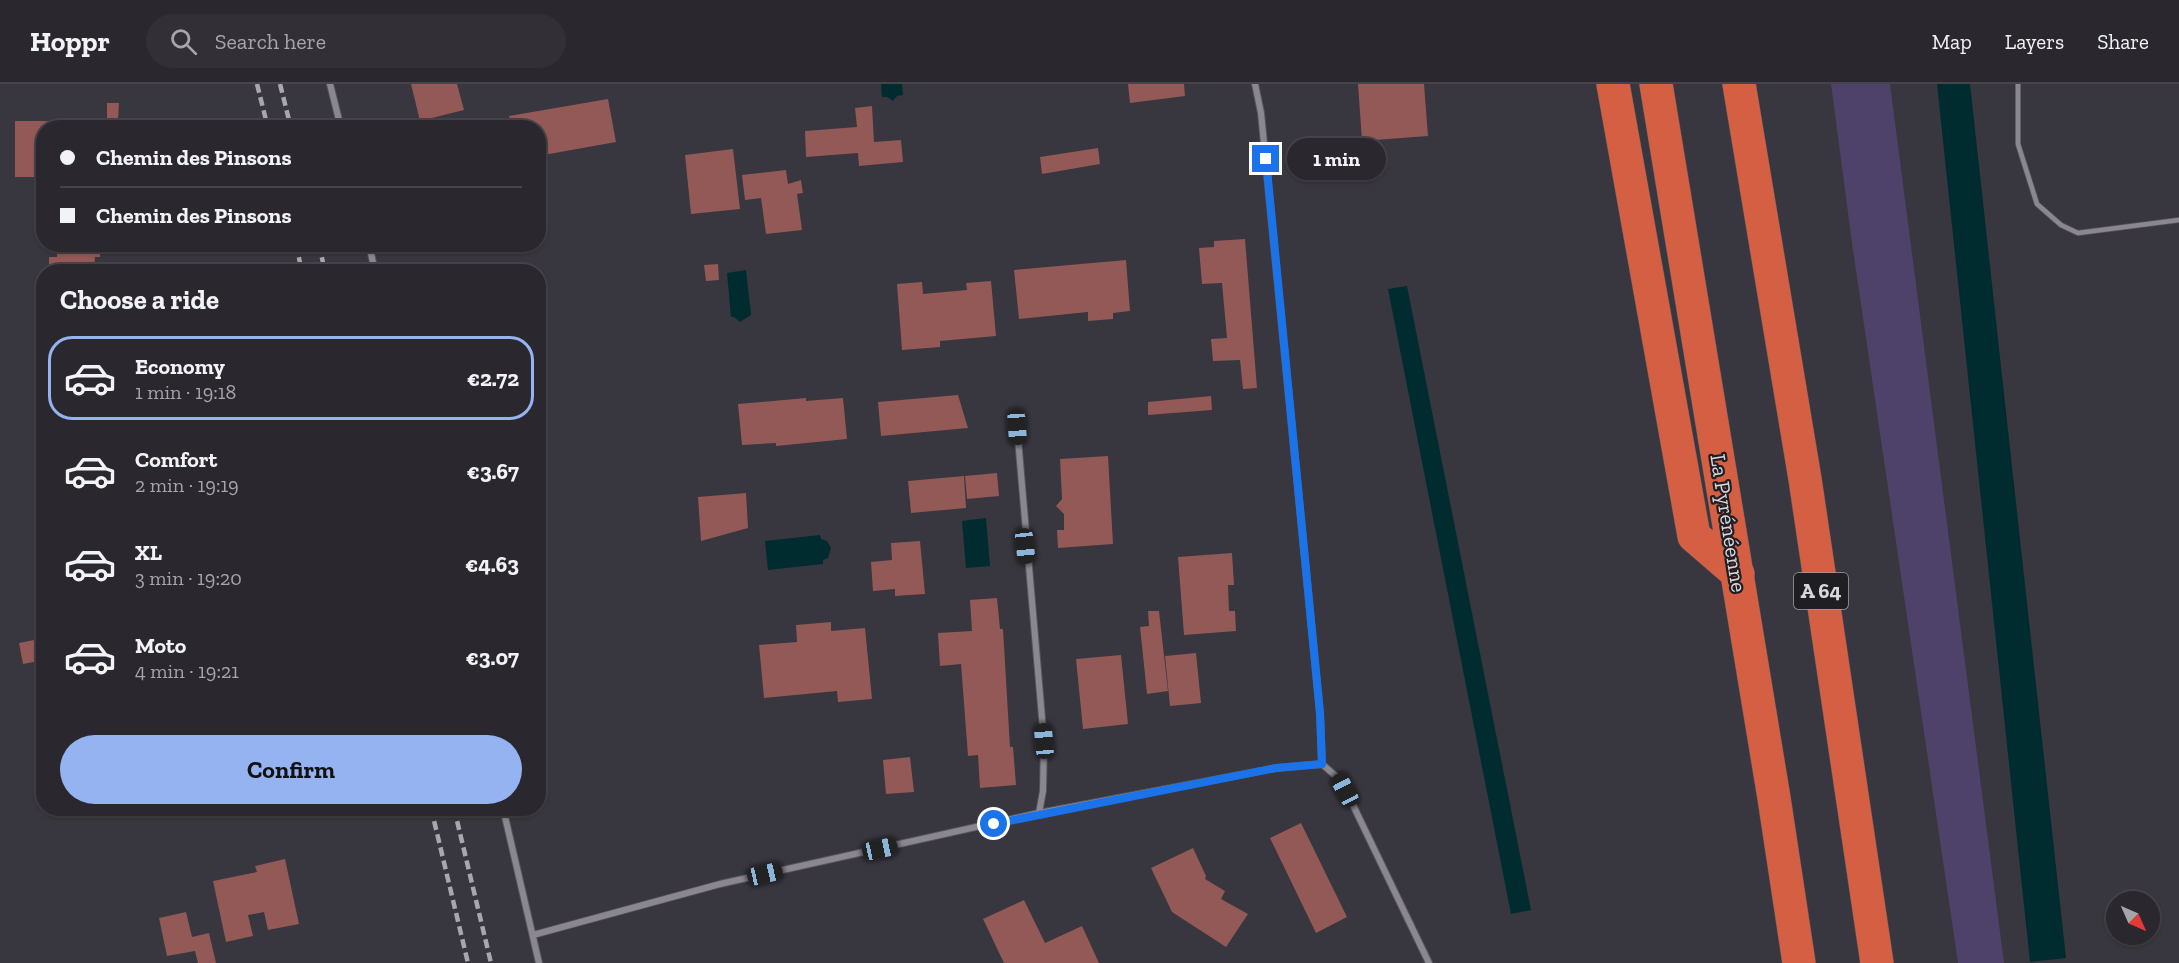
<!DOCTYPE html>
<meta charset="utf-8">
<style>
body{margin:0;font-family:"Zilla Slab",serif;background:#323036;color:#f1f3f6;height:100vh;display:flex;flex-direction:column;font-size:22px;white-space:nowrap}
*{box-sizing:border-box;margin:0}
p{font-size:20px;color:#a5a6aa}
.icon{flex:none;width:33px;height:33px;fill:none;stroke:currentColor;stroke-width:2;stroke-linecap:round;stroke-linejoin:round}
.map{position:relative;flex:1;overflow:hidden}
.details{position:absolute;left:36px;top:180px;width:510px;height:552px;display:flex;flex-direction:column;background:#2a282e;border-radius:24px;box-shadow:0 2px 4px #0004,0 0 0 2px #46444a}
.details>*{flex:none}
.top-card{position:absolute;left:36px;top:36px;width:510px;height:132px;border-radius:24px;box-shadow:0 2px 4px #0004,0 0 0 2px #46444a;display:grid;align-content:center;height:132px;padding:0 24px;background:#2a282e}
.needle{width:39px;rotate:135deg}
.buttons{position:absolute;left:2106px;top:807px;display:grid;gap:12px}
.buttons a{display:grid;place-items:center;width:54px;height:54px;border-radius:50%;background:#2a282e;box-shadow:0 2px 4px #0004,0 0 0 2px #46444a;font-size:30px}
.end{position:absolute;width:27px;height:27px;margin:-14px;border:8px solid #1a73e8;background:#fff;box-shadow:0 0 0 3px #fff}
.from{border-radius:50%}
.bubble{position:absolute;height:42px;border-radius:21px;background:#2a282e;box-shadow:0 2px 4px #0004,0 0 0 2px #46444a;font-size:20px;font-weight:700;line-height:42px;text-align:center}
.car{position:absolute;width:18px;height:36px;margin:-18px -9px;border-radius:8px;box-shadow:0 0 4px 2px #0007;background:linear-gradient(#222 24%,#8ab4d8 0 40%,#222 0 76%,#8ab4d8 0 86%,#222 0)}
.top-card b{display:flex;align-items:center;gap:21px;height:57px;font-size:22px}
.top-card b+b{border-top:2px solid #46444a}
.top-card i{width:15px;height:15px;background:#f1f3f6}
ul{padding:0;list-style:none}
li{display:flex;align-items:center;gap:18px;height:84px;margin:0 12px 9px;padding:0 12px;border:3px solid transparent;border-radius:24px}
li div{flex:1}
li b{display:block;font-size:22px}
li em{font-style:normal;font-weight:700}
li.on{border-color:#95b2f1}
li>.icon{width:54px;height:54px;stroke-width:1.5}
h2{padding:0 24px;font-size:27px;line-height:72px}
.cta{display:flex;gap:12px;margin-top:auto;padding:12px 24px}
.cta a{flex:1;height:69px;border-radius:36px;background:#95b2f1;color:#111;font-size:24px;font-weight:700;line-height:69px;text-align:center}
header{display:flex;align-items:center;gap:36px;box-sizing:border-box;height:84px;padding:0 30px;background:#2a282e;border-bottom:2px solid #46444a}
header strong{font-size:28px}
nav{display:flex;gap:33px;margin-inline-start:auto;font-size:21px}
.search{width:420px;height:54px;background:#323036;display:flex;align-items:center;gap:15px;box-sizing:border-box;padding:0 21px;border-radius:33px;color:#a5a6aa;font-size:22px}
.map>svg:first-child{display:block}
.green{fill:#4f426a}
.water{fill:#002c2f}
.building{fill:#925957}
.lines{fill:none;stroke-linecap:round;stroke-linejoin:round}
.service-casing{stroke:#57555c;stroke-width:6}
.minor-casing{stroke:#57555c;stroke-width:8}
.motorway-casing{stroke:#57555c;stroke-width:34}
.service{stroke:#8a8791;stroke-width:4.5}
.minor{stroke:#8a8791;stroke-width:6}
.motorway{stroke:#d45f43;stroke-width:33}
.rail{stroke:#a9a7ad;stroke-width:4.5;stroke-dasharray:9 4.5;stroke-linecap:butt}
.route{stroke:#1a73e8;stroke-width:8}
.labels{text-anchor:middle;stroke-width:4.5;stroke-linejoin:round;paint-order:stroke}
.shield{fill:#1f1e22;stroke:#a1a0a5;stroke-width:1.5}
.shield-label{font-size:21px;font-weight:bold;fill:#d9d7dd}
.street-label{font-size:22px;fill:#d9d7dd;stroke:#1f1e22}
</style>
<header>
<strong>Hoppr</strong>
<div class="search"><svg class="icon" aria-label="search" viewBox="0 0 24 24"><circle cx="10" cy="10" r="6"/><path d="M15 15l6 6"/></svg>Search here</div>
<nav><a>Map</a><a>Layers</a><a>Share</a></nav>
</header>
<div class="map">
<svg width="2179" height="879" viewBox="0 0 2179 879">
<rect width="100%" height="100%" fill="#38363e"/>
<path class="green" d="M1831,0H1890L2004,879H1958L1852,159Z"/>
<path class="water" d="M881,0H902L903,11L897,12L893,17L887,13H882Z
M1937,0H1970L2066,874L2030,878Z
M746,186L751,231L740,238L734,233H731L727,189Z
M1407,202L1531,826L1511,830L1388,205Z
M986,434L990,482L966,484L962,437Z
M820,451L821,455L827,457L831,464L828,474L823,476V480L768,486L765,457Z"/>
<path class="building" d="M411,0H457L464,26L420,37Z
M1128,0H1184L1185,12L1130,19Z
M1358,0H1424L1428,52L1362,57Z
M608,15L616,58L538,72V44H511L509,32Z
M107,19H119L118,36L107,37Z
M872,22L874,58L901,56L903,78L859,82L858,69L806,73L805,47L857,43L855,24Z
M15,37H72V44H44V93H15Z
M1098,64L1100,80L1042,90L1040,73Z
M733,65L740,125L691,130L685,71Z
M786,86L788,100L801,96L803,109L797,110L802,146L766,150L761,114L745,116L742,91Z
M1245,155L1257,304L1243,305L1240,276L1213,277L1211,255L1227,254L1222,199L1202,200L1199,164L1214,163V157Z
M57,160H100V173H95L94,188H49V173H57Z
M1126,176L1130,227L1113,229V235L1088,237V228L1019,235L1014,186Z
M718,180L719,196L706,197L704,181Z
M477,182L478,188H459V183Z
M991,197L996,252L940,257V263L902,266L897,200L922,198L923,210L967,206L966,199Z
M958,311L968,344L881,352L878,318Z
M1211,312L1212,326L1148,331V318Z
M806,314V317L843,314L847,355L776,362V359L742,361L738,320Z
M1108,372L1113,460L1058,464L1057,446H1064V430L1056,422L1062,415L1060,375Z
M997,389L999,412L967,415L965,392Z
M964,392L966,424L911,429L908,397Z
M44,400V473H42L35,401Z
M746,409L748,444L701,457L698,413Z
M920,457L925,510L895,512V505L873,507L871,478L892,476L891,459Z
M1232,469L1234,501H1228L1229,527H1235L1236,547L1184,551L1178,473Z
M997,514L1000,545H1003L1010,663H1013L1016,701L980,704L978,671L968,672L961,580L940,582L938,549L972,547L970,516Z
M1148,527H1159L1168,607L1147,610L1140,543L1149,542Z
M831,538V547L865,544L872,615L838,618L837,607L764,614L759,561L797,558L796,541Z
M44,554V576L23,580L19,559Z
M1196,569L1201,619L1170,622L1165,572Z
M1121,571L1128,640L1083,645L1076,575Z
M910,673L914,708L886,710L883,676Z
M121,724H155V726L123,732Z
M1301,739L1347,833L1316,849L1270,754Z
M1193,764L1206,792L1205,795L1225,807L1221,815L1248,830L1226,863L1172,828L1151,784Z
M285,775L299,840L268,846L264,828L248,831L253,852L226,858L213,797L257,788L255,782Z
M1024,816L1045,859L1082,842L1099,879H1004L983,835Z
M186,828L192,853L209,849L216,879H198L195,867L167,872L159,834Z"/>
<g class="lines">
<defs>
<path id="service" d="M2018,0V60L2037,120L2061,141L2078,149L2179,136"/>
<path id="minor" d="M330,0L341,44
M369,160L375,188
M1017,343L1044,657L1043,707L1039,729
M1322,680L1338,694L1352,719L1429,879
M503,724L539,879
M533,851L720,800L1039,729L1276,684L1322,680L1320,629L1261,29L1255,0"/>
<path id="motorway" d="M1613,0L1694,452L1738,490
M1656,0L1774,714L1799,879
M1739,0L1805,395L1877,879"/>
</defs>
<use href="#service" class="service-casing"/>
<use href="#minor" class="minor-casing"/>
<use href="#motorway" class="motorway-casing"/>
<use href="#service" class="service"/>
<use href="#minor" class="minor"/>
<use href="#motorway" class="motorway"/>
<path class="rail" d="M257,0L268,44
M280,0L291,44
M296,160L302,188
M319,160L325,188
M431,724L468,879
M454,724L491,879"/>
</g>
<g class="lines">
<path class="route" d="M994,740L1276,684L1322,680L1320,629L1266,75"/>
</g>
<g class="labels">
<rect class="shield" x="1794" y="489" width="54" height="36" rx="4.5"/>
<g class="shield-label">
<text x="1821" y="514">A 64</text>
</g>
<g class="street-label">
<text transform="translate(1729 439) rotate(81)" y="8">La Pyrénéenne</text>
</g>
</g>
</svg>
<div class="buttons">
<a><svg class="needle" viewBox="-14 -14 28 28"><path d="M0-13l5 13h-10z" fill="#e53935"/><path d="M0 13l5-13h-10z" fill="#a5a6aa"/></svg></a>
</div>
<i class="end from" style="left:994px;top:740px"></i>
<i class="end" style="left:1266px;top:75px"></i>
<div class="bubble" style="left:1287px;top:54px;width:99px">1 min</div>
<i class="car" style="left:1017px;top:343px;rotate:176deg"></i>
<i class="car" style="left:1025px;top:462px;rotate:174deg"></i>
<i class="car" style="left:1044px;top:657px;rotate:355deg"></i>
<i class="car" style="left:1345px;top:706px;rotate:332deg"></i>
<i class="car" style="left:880px;top:765px;rotate:78deg"></i>
<i class="car" style="left:765px;top:790px;rotate:77deg"></i>
<div class="top-card">
<b><i class="from"></i>Chemin des Pinsons</b>
<b><i></i>Chemin des Pinsons</b>
</div>
<section class="details">
<h2>Choose a ride</h2>
<ul>
<li class="on"><svg class="icon" aria-label="car" viewBox="0 0 24 24"><path d="M5 17H2v-5l4-1 3-4h7l3 4 3 1v5h-3M9 17h6M6 11h13"/><circle cx="7" cy="17" r="2"/><circle cx="17" cy="17" r="2"/></svg><div><b>Economy</b><p>1 min · 19:18</p></div><em>€2.72</em></li>
<li><svg class="icon" aria-label="car" viewBox="0 0 24 24"><path d="M5 17H2v-5l4-1 3-4h7l3 4 3 1v5h-3M9 17h6M6 11h13"/><circle cx="7" cy="17" r="2"/><circle cx="17" cy="17" r="2"/></svg><div><b>Comfort</b><p>2 min · 19:19</p></div><em>€3.67</em></li>
<li><svg class="icon" aria-label="car" viewBox="0 0 24 24"><path d="M5 17H2v-5l4-1 3-4h7l3 4 3 1v5h-3M9 17h6M6 11h13"/><circle cx="7" cy="17" r="2"/><circle cx="17" cy="17" r="2"/></svg><div><b>XL</b><p>3 min · 19:20</p></div><em>€4.63</em></li>
<li><svg class="icon" aria-label="car" viewBox="0 0 24 24"><path d="M5 17H2v-5l4-1 3-4h7l3 4 3 1v5h-3M9 17h6M6 11h13"/><circle cx="7" cy="17" r="2"/><circle cx="17" cy="17" r="2"/></svg><div><b>Moto</b><p>4 min · 19:21</p></div><em>€3.07</em></li>
</ul>
<div class="cta"><a>Confirm</a></div>
</section>
</div>
